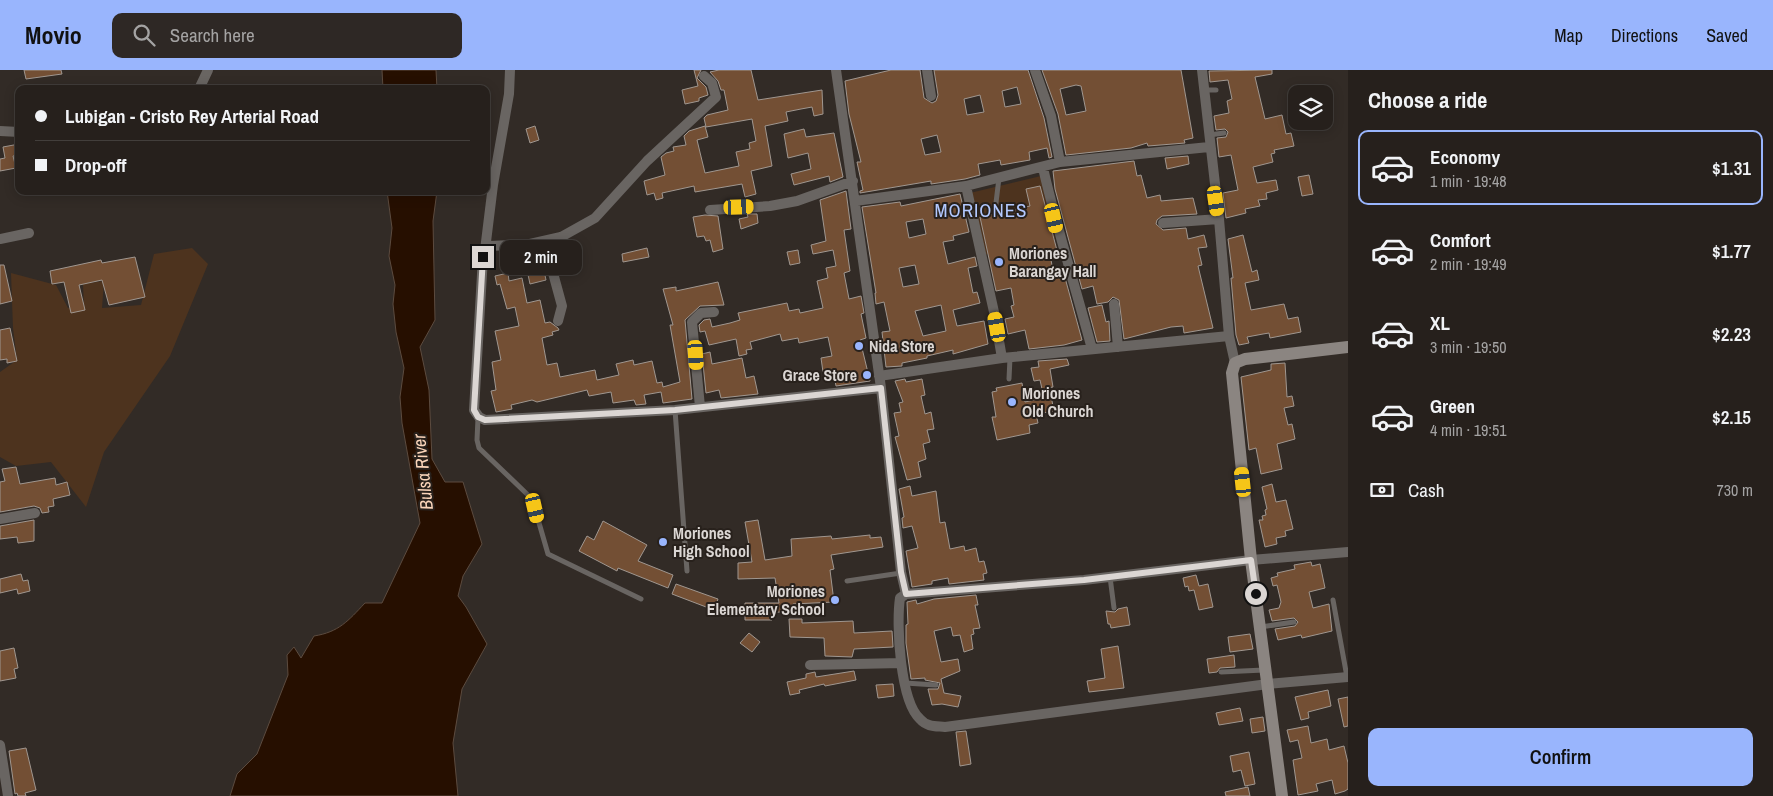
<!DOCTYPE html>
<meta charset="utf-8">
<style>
body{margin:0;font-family:"Archivo Narrow",sans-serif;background:#2e2825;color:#f1f3f6;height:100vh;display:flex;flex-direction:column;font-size:19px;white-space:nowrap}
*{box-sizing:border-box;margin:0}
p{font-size:16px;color:#a4a3a3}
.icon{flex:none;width:28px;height:28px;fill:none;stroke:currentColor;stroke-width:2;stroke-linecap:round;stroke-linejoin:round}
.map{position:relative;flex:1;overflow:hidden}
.panel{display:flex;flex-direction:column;background:#26201c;width:425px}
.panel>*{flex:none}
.guide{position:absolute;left:15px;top:15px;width:475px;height:110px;border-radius:10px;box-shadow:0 2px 12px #0003,0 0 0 1px #423e3b;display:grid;align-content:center;height:110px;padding:0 20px;background:#26201c}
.tools{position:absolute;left:1288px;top:15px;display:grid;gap:10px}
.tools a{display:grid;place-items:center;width:45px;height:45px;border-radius:10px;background:#26201c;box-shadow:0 2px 12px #0003,0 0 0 1px #423e3b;font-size:25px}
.end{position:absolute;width:22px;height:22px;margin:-11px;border:6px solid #dbd6d3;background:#111;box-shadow:0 0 0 2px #111}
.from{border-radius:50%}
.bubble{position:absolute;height:35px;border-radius:10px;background:#26201c;box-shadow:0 2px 12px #0003,0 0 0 1px #423e3b;font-size:16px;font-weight:600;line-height:35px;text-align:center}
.car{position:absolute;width:15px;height:30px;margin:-15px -8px;border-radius:6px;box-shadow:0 0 4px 1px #0007;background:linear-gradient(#f5c518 24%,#345 0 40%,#f5c518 0 76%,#345 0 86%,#f5c518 0)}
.guide b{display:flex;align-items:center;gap:18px;height:48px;font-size:19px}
.guide b+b{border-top:1px solid #423e3b}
.guide i{width:12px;height:12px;background:#f1f3f6}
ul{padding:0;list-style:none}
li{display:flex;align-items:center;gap:15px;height:75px;margin:0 10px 8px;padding:0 10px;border:2px solid transparent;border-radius:10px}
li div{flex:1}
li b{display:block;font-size:19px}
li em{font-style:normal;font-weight:600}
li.selected{border-color:#99b5fd}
li>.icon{width:45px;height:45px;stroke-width:1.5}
h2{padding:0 20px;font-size:22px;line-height:60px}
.pay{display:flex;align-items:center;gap:12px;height:55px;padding:0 20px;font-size:19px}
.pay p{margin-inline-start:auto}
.button{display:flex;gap:10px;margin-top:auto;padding:10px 20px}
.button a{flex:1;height:58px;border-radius:10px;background:#99b5fd;color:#111;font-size:20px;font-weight:600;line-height:58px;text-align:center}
header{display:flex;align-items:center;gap:30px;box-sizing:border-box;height:70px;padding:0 25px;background:#99b5fd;color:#111}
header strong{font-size:24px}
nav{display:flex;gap:28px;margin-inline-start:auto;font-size:18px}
.search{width:350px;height:45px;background:#2e2825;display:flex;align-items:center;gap:12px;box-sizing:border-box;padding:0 18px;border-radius:10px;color:#a4a3a3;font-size:19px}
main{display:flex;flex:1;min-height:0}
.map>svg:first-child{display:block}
.green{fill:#4d331e}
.water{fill:#260f00;stroke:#5c4b3f}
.building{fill:#734f34;stroke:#a09790;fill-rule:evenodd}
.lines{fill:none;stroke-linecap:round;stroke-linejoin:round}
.lane{stroke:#696562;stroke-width:5}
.street{stroke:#696562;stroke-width:10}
.secondary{stroke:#8b8581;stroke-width:12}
.route{stroke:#dbd6d3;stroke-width:6}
.poi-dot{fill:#99b5fd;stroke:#28211c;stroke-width:2}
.labels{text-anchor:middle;stroke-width:4;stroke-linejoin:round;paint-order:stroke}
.poi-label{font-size:16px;font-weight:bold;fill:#dbd6d3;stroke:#28211c;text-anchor:start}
.water-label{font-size:18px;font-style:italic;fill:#fbd5ba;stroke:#28211c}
.quarter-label{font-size:19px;letter-spacing:1px;fill:#b3c9ff;stroke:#28211c}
</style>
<header>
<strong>Movio</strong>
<div class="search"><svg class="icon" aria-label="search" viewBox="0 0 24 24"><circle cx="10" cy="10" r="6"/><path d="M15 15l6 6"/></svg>Search here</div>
<nav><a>Map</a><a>Directions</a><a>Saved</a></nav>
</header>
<main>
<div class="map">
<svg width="1348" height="726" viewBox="0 0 1348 726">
<rect width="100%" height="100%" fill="#322b26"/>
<path class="green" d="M1041,106L1055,168L984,185L970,123Z
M192,178L208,194L170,286L104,382L86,437L51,392L16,396L0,387V302L17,290L13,258L11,203L56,215L68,238L84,236L83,214L104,211L102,238L141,235L154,184Z"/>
<path class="water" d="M382,0H436L437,19H383Z
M387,121H437L433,151L435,250L420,277L429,320L432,389L445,412H463L482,474L463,506L458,526L466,537L487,574L462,619L453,673L458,726H230L237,704L257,684L288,605L287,585L294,577L301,588L314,566C339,562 348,551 365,533H382L420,453L402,353L400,327L404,298L396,262L393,234L395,215L389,186L392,158Z"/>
<path class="building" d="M24,0H61L62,4L26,9Z
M694,0H701L697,8L706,17L708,25L699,28V31L685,34L682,20L698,16Z
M719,0H751L758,30L822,20L823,44L814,46L812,37L801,39L786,42L788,51L765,56L772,96L751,101L756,124L745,127L742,114L695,122L694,116L662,123L663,128L656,130L654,123L647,125L644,111L665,105L661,87L666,83L674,81L673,77L686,75L684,66L689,61L705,56L708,67L697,70L705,103L739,96L736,82L750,79L749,73L756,71L752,49L706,57L704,48L707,45L728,40L724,20H721L718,11L710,2Z
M891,0H920L924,28L932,33L936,31L938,25L934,0H1028L1044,48L1052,87L1049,88L1047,78L1029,82L1030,90L1001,95L1000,90L978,94L980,105L965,109L931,114V111L860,123V121L863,120L857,92H861L849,44L845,11ZM1017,17L1021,34L1005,37L1002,21ZM980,25L984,42L967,45L964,29ZM937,65L941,82L925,85L921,69Z
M1042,0H1181L1193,68L1184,70L1185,73L1148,76L1147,73L1131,78L1066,85L1058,44ZM1076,15L1081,16L1086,41L1066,45L1060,19Z
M1272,0V4L1255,7L1265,49L1282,45L1286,64L1291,63L1294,76L1274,80L1275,83L1271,84L1273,92L1253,97L1257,113L1276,110L1278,120L1266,123L1267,129L1258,130L1260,136L1245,139L1246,143L1226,148L1223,123L1238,120L1231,85L1219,87L1217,68L1226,67L1228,62L1225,59L1216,60L1214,46L1229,43L1227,31L1232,29L1228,10L1210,12L1209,1Z
M535,56L539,70L530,73L526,59Z
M804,59L806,67L834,63L843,107L830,112L829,106L794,115L791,104L811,99L808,83L788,88L784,64Z
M19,74V85L13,86L16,98L0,101V89L5,88L3,77Z
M1188,86L1189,94L1167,99L1165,88Z
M1134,91L1137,106L1141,105L1147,128L1160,125L1161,131L1193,128L1197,144L1162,146L1157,150L1156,154L1163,160L1186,158L1188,169L1204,165L1207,177L1198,178L1202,195L1198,196L1213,258L1184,263L1183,256L1171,257L1124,269L1119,230L1113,227L1108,232L1097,234L1093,216L1082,219L1055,119L1053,101Z
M1309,105L1313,124L1302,126L1298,107Z
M1040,116L1059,188L1051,190L1054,206L1064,204L1082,270L1064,275L1029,279L1025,260L1008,264L1005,249L1014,247L1011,236L1014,235L1011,218L996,221L980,147L1030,136L1026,119Z
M846,121L851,159L844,160L850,201L844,203L849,229L861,226L864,243L861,244L866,268L860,270L870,311L836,316L833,300L823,302L821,288L832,286L828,267L799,273L798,268L782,271L780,264L750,272L752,279L746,280L747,284L739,286L736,269L709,275L705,261L700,262L699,255L704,250L710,249L712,257L730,253L740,250L738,243L787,233L789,241L799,239L800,243L823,238L817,211L828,208L826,198L836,196L833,180L813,184L811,175L826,171L820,130Z
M960,124L969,162L953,166L954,170L943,172L948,194L975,187L977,196L968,198L973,223L977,222L980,233L953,240L957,256L984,251L988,274L953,284V280L927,286V288L902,293V296L886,297L882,262L890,261L884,232L876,234L875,223H876L862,137L900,132L901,136ZM923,149L926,164L909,168L906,152ZM915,195L919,214L903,217L899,198ZM941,235L946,261L923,266L915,241Z
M747,144H757L758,153L741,159L739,149L748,147Z
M705,145L718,146L723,179L713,182L710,170L706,171L704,166L697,167L693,147Z
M1243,165L1252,202L1257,200L1259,210L1245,213L1251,240L1284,234L1288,249L1298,247L1301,262L1270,268L1269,263L1263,264L1247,267L1249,273L1239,275L1236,265L1231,208H1233L1228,169Z
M647,178L649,187L623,192L622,184Z
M798,180L800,193L790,195L787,182Z
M135,187L145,227L109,235L102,210L79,215L85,240L71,243L64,212L52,214L50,201L101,190L102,193Z
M0,195H4L12,231L0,234Z
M543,196L546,210L530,214L527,200Z
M508,203L509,211L522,208L527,233L540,230L545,253L550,252L558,258L559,260L552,262L553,265L542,268L547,295L557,293L560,307L595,300L597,310L619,305L616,294L633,290L634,295L652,291L657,313L662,312L663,317L680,312L670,255H673L663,219L676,217V221L718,212L724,235L700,236L685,250L692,329L663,333L661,322L644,325L646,334L636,335L634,330L613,333L611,322L589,326L587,320L537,332L532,330L511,335L512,339L496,342L491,321L496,320L492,292L501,290L495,261L519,256L515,237L507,239L500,214L497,215L495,206Z
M1102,235L1106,252L1109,251L1110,271L1097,272L1088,238Z
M10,258L17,291L7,293V289L0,290V260Z
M710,282L712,294L742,288L746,308L754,306L758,324L721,328L719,320L706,323L702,284Z
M1067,289L1069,295L1050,299L1053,317L1042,319L1040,310L1034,311L1031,298L1039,297L1038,291Z
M1285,293L1287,327L1292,326L1294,336L1284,338L1288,355L1292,354L1295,369L1277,374L1282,399L1261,404L1256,378L1249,380L1241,307L1271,300V294Z
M905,309L906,312L922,309L925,325L921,326L925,344L931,342L934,359L927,360L930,372L923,374L926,389L918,392L921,407L907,410L895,367L899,366L894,343L901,342L899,333L903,332L895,311Z
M1022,313L1025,332L1051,326L1054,341L1036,344L1038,353L1029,355L1030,363L997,370L992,347H996L992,322L997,321L996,318Z
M16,397L20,414L55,408L56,415L67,412L70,425L53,429L54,436L48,437L49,442L42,443L40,438L34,436L0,442V412L5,411L2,399Z
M1272,414L1276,432L1286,430L1293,459L1285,461L1286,466L1276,468L1277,474L1265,477L1259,450H1263L1262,446L1266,445L1265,440L1267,439L1262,417Z
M910,416L912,426L936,421L940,453L945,452L950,479L964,476L965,481L976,478L979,492L984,491L987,503L983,504L984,510L949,514L948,508L932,511V514L912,517L906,481L918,478L912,456L903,458L902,448L904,447L899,419Z
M34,450V471L18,473L17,467L0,469V456Z
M758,450L765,490L792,486L791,469L831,466L832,469L870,465V468L881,467L883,477L831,485L834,499L830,500L834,532L793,534L794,540L772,543V550H745V533H779L775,508L738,509V493L752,492L745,452Z
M603,451L647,475L638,491L673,505L668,518L618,498L617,501L579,481L587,466L594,470Z
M1311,492L1312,496L1320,494L1325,518L1309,522L1313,538L1329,534L1332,561L1302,568L1301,565L1278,570L1275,559L1295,556L1298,552L1294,548L1272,551L1269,540L1279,538L1281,532L1277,515L1273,516L1271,508L1278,506L1277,503L1295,499L1294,495Z
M21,504L23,511L28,510L30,521L18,524L17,519L0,523V509Z
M1196,505L1199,516L1208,514L1213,537L1199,540L1194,520L1189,521L1188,516L1185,517L1183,508Z
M676,514L718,529L714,540L672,524Z
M976,525L978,535H975L980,558L973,559L974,564L971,565L973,579L964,582L960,565L953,566L951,557L934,561L941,592L958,589L960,601L941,609L944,623L961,626L958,637L942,634L932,635L928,619H938L940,613L925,610V608L911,609L906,573V555L908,554L907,532L916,530L917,534L934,529Z
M1127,537L1130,555L1111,558L1110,554H1108L1106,541L1115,542L1118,539Z
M789,549H802V553L853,551L854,563L892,561L893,577L854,579L852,587L825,586L824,568L790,567Z
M749,563L760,572L752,582L740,573Z
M1250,564L1253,579L1230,582L1228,567Z
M1118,576L1124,618L1089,622L1087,611L1105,608L1101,579Z
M14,578L18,598L14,599L16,608L0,611V581Z
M1234,585L1235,597L1220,598L1217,602L1209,603L1207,589Z
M854,601L856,610L825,616L824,614L799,620L800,623L790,625L787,612L806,608V604L815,602L816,607Z
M893,614L894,626L878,628L876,615Z
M1328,620L1331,636L1308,642L1309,648L1301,650L1295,627Z
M1348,627V656L1344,657L1338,629Z
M1240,638L1243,651L1219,655L1216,643Z
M1263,647L1265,661L1252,663L1250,649Z
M1308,656L1311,673L1327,669L1329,680L1344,676L1348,693V719L1345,721L1335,724L1332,710L1316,714L1318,721L1298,725L1293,690L1302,688L1298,670L1290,672L1287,660Z
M966,661L971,694L960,696L956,662Z
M26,678L36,720L25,723L26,726H18L17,723L15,724L9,681Z
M1249,682L1255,714L1245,716L1241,700L1233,702L1230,686Z
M1248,717L1250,726H1226L1225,722Z"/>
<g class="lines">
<path class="lane" d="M1204,20H1216
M1209,65L1224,63
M995,141L999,108
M1009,309L1010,288
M675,340L687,501
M478,348L477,370L479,378L529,426L535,439L548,484L641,529
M1110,507L1114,538
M847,511L901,503
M1333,530L1347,607
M1261,557L1294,552
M1221,602L1264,600
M905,613L936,615"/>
<path class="street" d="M836,0L881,318L901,502L906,524L900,528C896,554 900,631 920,649C927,657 935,656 945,657L1268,614L1348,607
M927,0L931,26
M1035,0L1051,46L1060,92
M1202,0L1219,149L1229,266L1235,293
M704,6L712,13L716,27L647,91L595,148L561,167L530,174L490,176L483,187L474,340L479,347L485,350L675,340L881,318
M199,19L208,0
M0,61L19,62
M1043,98C1057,159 1076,219 1092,279
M855,131L966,116
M710,140L770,136L797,131L853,111
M1163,153L1219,149
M0,169L29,163
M485,180L493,115L509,24L510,0
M1114,234L1118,277
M558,251L562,236L553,203L562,186L564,166
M1002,288L994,242L966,116L1060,92L1209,77
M879,306L1002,288L1229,266
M700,337L692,252L701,243L714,242
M0,449L35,443
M906,524L1084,510L1251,490L1348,482
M810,595L901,593
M0,675L8,726"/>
<path class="secondary" d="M1282,726L1251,490L1232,303L1235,293L1245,289L1348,277"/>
</g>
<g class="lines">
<path class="route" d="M483,187L474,340L478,347L485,350L675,340L881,318L901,502L906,524L1084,510L1251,490L1256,524"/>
</g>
<g class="poi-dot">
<circle cx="999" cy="192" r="5"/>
<circle cx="859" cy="276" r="5"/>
<circle cx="867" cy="305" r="5"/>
<circle cx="1012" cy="332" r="5"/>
<circle cx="663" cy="472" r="5"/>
<circle cx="835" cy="530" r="5"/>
</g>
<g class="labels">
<g class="poi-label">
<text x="1009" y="189">Moriones<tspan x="1009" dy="18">Barangay Hall</tspan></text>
<text x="869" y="282">Nida Store</text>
<text x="857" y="311" text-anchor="end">Grace Store</text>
<text x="1022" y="329">Moriones<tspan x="1022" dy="18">Old Church</tspan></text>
<text x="673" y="469">Moriones<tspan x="673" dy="18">High School</tspan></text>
<text x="825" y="527" text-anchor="end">Moriones<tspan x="825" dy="18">Elementary School</tspan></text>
</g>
<g class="water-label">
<text transform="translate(423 402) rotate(-96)" y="6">Bulsa River</text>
</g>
<g class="quarter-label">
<text x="981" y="147">MORIONES</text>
</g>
</g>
</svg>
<div class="tools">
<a><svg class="icon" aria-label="layers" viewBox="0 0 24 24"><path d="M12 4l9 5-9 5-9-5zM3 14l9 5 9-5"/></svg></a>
</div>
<i class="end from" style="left:1256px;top:524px"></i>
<i class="end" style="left:483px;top:187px"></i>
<div class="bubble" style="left:500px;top:170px;width:82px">2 min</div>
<i class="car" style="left:1216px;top:131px;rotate:172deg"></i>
<i class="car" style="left:739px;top:137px;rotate:88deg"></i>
<i class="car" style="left:1054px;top:148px;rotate:167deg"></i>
<i class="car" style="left:997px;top:257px;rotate:350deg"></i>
<i class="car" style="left:696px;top:285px;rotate:176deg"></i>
<i class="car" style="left:1243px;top:412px;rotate:354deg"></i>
<i class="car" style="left:535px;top:438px;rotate:167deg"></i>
<div class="guide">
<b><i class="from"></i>Lubigan - Cristo Rey Arterial Road</b>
<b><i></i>Drop-off</b>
</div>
</div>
<section class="panel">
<h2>Choose a ride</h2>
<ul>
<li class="selected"><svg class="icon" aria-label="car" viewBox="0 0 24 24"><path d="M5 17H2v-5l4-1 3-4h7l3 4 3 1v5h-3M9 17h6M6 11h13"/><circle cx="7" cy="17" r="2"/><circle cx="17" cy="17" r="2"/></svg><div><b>Economy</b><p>1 min · 19:48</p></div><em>$1.31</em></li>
<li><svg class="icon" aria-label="car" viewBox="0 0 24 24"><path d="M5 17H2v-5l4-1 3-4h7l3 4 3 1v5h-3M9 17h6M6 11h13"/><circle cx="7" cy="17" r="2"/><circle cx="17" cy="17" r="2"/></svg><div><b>Comfort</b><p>2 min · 19:49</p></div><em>$1.77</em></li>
<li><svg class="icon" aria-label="car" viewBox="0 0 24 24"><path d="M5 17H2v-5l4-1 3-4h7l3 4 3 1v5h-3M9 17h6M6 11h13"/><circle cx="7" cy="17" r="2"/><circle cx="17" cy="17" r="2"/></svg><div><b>XL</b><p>3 min · 19:50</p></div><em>$2.23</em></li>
<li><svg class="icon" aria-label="car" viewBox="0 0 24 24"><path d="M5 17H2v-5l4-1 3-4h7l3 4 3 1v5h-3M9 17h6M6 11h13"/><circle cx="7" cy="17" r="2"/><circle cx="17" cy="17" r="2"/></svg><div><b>Green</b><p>4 min · 19:51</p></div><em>$2.15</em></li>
</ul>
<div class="pay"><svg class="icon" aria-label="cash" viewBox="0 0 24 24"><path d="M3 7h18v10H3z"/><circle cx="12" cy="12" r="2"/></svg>Cash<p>730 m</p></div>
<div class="button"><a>Confirm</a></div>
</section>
</main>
